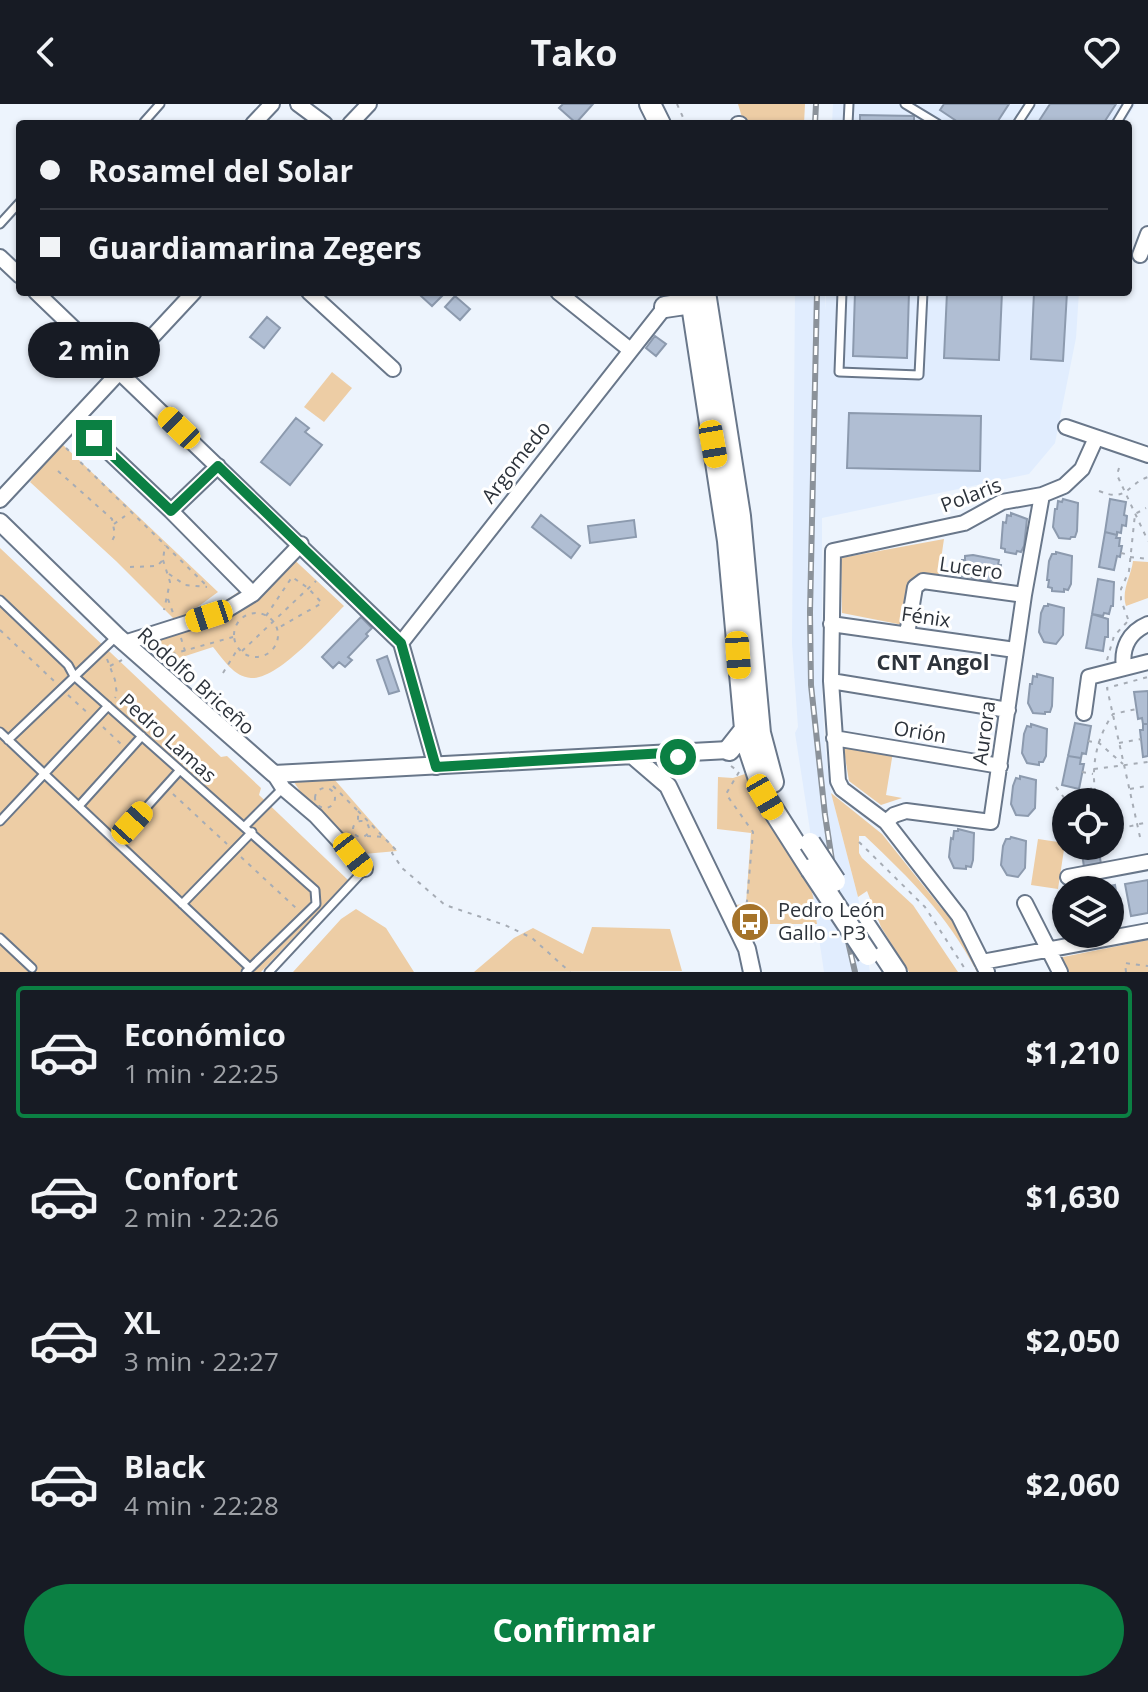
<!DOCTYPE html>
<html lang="es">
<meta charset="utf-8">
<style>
body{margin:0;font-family:"Open Sans",sans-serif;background:#20242c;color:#f1f3f6;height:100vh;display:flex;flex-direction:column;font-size:30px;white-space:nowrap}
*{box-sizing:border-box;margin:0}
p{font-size:26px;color:#9ea1a6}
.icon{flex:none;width:44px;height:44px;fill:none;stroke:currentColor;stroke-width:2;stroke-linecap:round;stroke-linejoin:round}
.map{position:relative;height:868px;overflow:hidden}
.side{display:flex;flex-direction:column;background:#171b24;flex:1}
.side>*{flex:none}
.top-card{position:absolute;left:16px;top:16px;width:1116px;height:176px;border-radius:8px;box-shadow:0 2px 6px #0004;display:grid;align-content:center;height:176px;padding:0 24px;background:#171b24}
.fabs{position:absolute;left:1052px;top:684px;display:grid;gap:16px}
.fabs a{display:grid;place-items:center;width:72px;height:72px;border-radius:50%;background:#171b24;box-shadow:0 2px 6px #0004;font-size:40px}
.end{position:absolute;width:36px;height:36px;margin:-18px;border:10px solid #0b8043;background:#fff;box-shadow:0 0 0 4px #fff}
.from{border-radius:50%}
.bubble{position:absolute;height:56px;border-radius:28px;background:#171b24;box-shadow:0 2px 6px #0004;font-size:26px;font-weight:700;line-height:56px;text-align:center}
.car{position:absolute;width:24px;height:48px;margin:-24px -12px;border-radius:10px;box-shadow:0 0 6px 2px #0007;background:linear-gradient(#f5c518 24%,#345 0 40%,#f5c518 0 76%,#345 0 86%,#f5c518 0)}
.top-card b{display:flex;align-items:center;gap:28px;height:76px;font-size:30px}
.top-card b+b{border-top:2px solid #363941}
.top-card i{width:20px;height:20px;background:#f1f3f6}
ul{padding:14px 0 0;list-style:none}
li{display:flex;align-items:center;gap:24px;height:132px;margin:0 16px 12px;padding:0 8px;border:4px solid transparent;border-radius:8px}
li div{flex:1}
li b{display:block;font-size:30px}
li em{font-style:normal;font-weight:700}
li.current{border-color:#0b8043}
li>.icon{width:72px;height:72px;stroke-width:1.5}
.action{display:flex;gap:16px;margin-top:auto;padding:16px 24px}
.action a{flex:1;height:92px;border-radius:48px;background:#0b8043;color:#fff;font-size:32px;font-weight:700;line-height:92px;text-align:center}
header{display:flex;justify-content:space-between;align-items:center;height:104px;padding:0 24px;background:#171b24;font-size:36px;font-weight:700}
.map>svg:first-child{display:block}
.built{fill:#e1edfe}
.green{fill:#edcda5}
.building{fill:#b0bed3;stroke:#8c9aae;stroke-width:2}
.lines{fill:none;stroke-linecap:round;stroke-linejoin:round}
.service-casing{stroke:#69778a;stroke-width:11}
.minor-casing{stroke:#69778a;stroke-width:18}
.tertiary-casing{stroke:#69778a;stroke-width:20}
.primary-casing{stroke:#69778a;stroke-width:24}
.path{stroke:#a6acb5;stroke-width:2;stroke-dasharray:4 6;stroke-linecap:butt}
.service{stroke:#fff;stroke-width:7}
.minor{stroke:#fff;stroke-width:14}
.tertiary{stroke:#fff;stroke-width:16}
.primary{stroke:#fff;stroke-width:20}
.rail-casing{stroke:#8b929a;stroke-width:6}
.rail{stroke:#fff;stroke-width:3;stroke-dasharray:9;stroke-linecap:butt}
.primary-bridge-casing{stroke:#69778a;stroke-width:24;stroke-linecap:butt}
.primary-bridge{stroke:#fff;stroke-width:20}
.route{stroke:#0b8043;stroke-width:10}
.labels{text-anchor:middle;stroke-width:6;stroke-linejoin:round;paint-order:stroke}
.street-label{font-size:20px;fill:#2d333b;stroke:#fff}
.poi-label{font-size:20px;fill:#2d333b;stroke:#fff;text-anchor:start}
.neighbourhood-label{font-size:22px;font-weight:bold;fill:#2d333b;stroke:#fff}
</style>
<header><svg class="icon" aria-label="back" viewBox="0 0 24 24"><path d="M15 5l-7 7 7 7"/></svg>Tako<svg class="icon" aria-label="heart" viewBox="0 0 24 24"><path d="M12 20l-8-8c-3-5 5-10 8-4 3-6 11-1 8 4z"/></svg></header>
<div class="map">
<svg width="1148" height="868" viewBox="0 0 1148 868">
<rect width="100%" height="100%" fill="#edf4fd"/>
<path class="built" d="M833,0H1136L1123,20H832Z
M795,188H825V207L826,188H1079L1076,234L1055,339L1029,370L822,414V591L825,644L831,689L858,793L870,868H824L812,787L810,726L795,629L798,623L792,540Z"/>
<path class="green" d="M738,0H805L804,20H744Z
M332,268L352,284L324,318L304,303Z
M61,339L218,488L184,513C223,507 257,472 287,449L344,502C325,521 278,576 251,574C234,573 223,555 213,543L164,559L141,526L175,516L116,457L30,378Z
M944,435L938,476L914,473L903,521L842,509L841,454Z
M0,444L221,653L227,652L261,684L259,691L348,776L261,868H0Z
M1133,457L1148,458V494L1126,502C1121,486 1131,473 1133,457Z
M843,641L893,648L886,691L902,694L881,701L849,677Z
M745,670C761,711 794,743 810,783C815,794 815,808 817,820H744L735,801L746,800L751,729L717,725L718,673L733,674Z
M334,675L397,747L353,751L316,712L294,678Z
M831,689L882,730L942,805L953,807L980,868H977C946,809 912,777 865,732H859V749L862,754L913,801L958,868H909L881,823L867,787L858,793Z
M1038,735L1065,739L1058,785L1031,781Z
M356,805L386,824L414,868H293L341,815Z
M592,823L670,825L682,867L474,868L514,834L533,824L583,850Z
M1148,836V868H1060L1053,855Z"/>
<path class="building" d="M563,0H593L576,19L559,4Z
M944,0H1009L996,20H961L940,6Z
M1050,0H1116L1103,20H1037Z
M860,11L914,12V20H860Z
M425,188H446L432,202L421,192Z
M855,188H909L907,254L853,252Z
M947,188H1002L999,256L944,254Z
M1034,188H1067L1063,257L1031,255Z
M455,192L470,205L460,216L445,203Z
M267,213L280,224L264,244L250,233Z
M655,232L666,240L656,252L646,244Z
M849,309L981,312L980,367L847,364Z
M296,314L309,324L305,328L322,341L290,381L261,358Z
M1063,395L1078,399L1077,427L1075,433H1071L1070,435L1059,434L1053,423L1055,405H1057L1058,397L1062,398Z
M1110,395L1126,398L1124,411L1127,412L1126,422L1122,421L1121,429L1117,428V431L1105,428Z
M1011,409L1027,415L1024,442L1021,448L1017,447L1016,450L1005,448V445L1001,444L1003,418L1006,419L1007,411L1011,412Z
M541,411L580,442L571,454L532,423Z
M634,416L636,433L590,439L588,422Z
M1105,428L1117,431L1116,434H1120L1119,442H1122L1120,453L1117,452L1114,466L1099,463Z
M1056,448L1072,452L1071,480L1068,486L1064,485V488L1052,487V484L1048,483L1049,476H1047L1049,457L1052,450H1056Z
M973,451L999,456L998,461H1001L1000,473L989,477L962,472V456H965V452Z
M1098,475L1114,478L1113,502H1111L1109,510L1104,509L1103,512L1092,510Z
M1048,500L1064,504L1063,531L1056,540L1044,538L1039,528L1041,509L1044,502H1048Z
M1092,510L1108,515V533H1105L1103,547L1086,544Z
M361,513L372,524L366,530L368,532L348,553L352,556L345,563L339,558L333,564L322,553Z
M387,552L399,587L389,590L377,556Z
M1037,570L1053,574L1052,602L1050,608H1045V610L1033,609L1028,599L1030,580H1032L1033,572L1037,573Z
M1148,587V620H1143L1142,614L1138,615L1134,588Z
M1075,619L1091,622L1086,650L1082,649L1081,654L1068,652Z
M1031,620L1047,625L1046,652L1043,658H1039V661L1027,659L1022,649L1024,630L1027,622L1031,623Z
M1143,620H1148V652L1143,653L1140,626H1143Z
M1068,652L1081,654L1080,660H1084L1079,685L1062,681Z
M1020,672L1036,676L1035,704L1028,712L1016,711L1011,700L1013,682L1016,674L1020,675Z
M958,725L974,729L973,756L971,763L966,762V765L954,764L949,753L951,734L953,735L954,727H958Z
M1011,733L1026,737L1025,764L1018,773L1007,771L1001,761L1003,742L1006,735H1010Z
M1081,742H1098L1101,760L1084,763Z
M1148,776V809L1131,812L1125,780Z
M1115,781L1119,805L1110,806V786H1089Z
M1066,800V828H1063V825L1058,826L1054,802Z"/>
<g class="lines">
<defs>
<path id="service" d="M905,0L938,20
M144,18L160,0
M848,20L849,0
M1017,20L1030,0
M1116,20L1128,0
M0,120L20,98
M842,188L839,268L919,271L923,188
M0,496L68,561L74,572L315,786L316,800L246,868
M0,628L250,864
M8,636L117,532
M79,702L142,632
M0,717L108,602
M245,722L283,684
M116,737L180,666
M182,800L252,728
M0,834L32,864
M269,868L365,765"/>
<path id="minor" d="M298,0L325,20
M253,20L272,0
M350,20L369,0
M738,20H740
M1140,151L1148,130
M0,153L20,172
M36,188L401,539L436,663
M309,188L393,265
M558,188L629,245
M75,316L171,407L253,490
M1066,323L1148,351
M0,396L194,188
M171,407L218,362
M831,520L1015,546
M907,530L915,483L923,477L1024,491
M124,539L225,507L253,490L301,440
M401,539L665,203
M1124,564C1121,544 1129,528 1148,520
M831,577L1008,606
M1084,609L1089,573L1148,558
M834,634L1000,662
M274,670L283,684L316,712L365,765
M886,718L894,711L906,707L991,718L1024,491L1042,391
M1068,773L1148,758
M1025,799L1060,868
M982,858L1148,827
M987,868L959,812L886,718L842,685L838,677L831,577L833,447L964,419L1002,398L1042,391L1064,382L1082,365L1096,334"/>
<path id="tertiary" d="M0,418L117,532L274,670L729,646
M633,652L668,682L747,845L752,868"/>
<path id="primary" d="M650,0L660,20
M690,188L728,437L746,636L765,693L811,765
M705,188L740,412L760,629L773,678
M665,203L685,200L702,208
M729,646L744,627
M864,820L896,868"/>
</defs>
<use href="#service" class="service-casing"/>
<use href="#minor" class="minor-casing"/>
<use href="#tertiary" class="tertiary-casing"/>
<use href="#primary" class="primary-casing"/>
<path class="path" d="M677,0L686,20
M66,344L208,483
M1119,364L1117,371L1148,437
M58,367L112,415L115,431L110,441
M1099,387C1128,399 1127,380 1148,373
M114,420L125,412
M1121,449L1130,451
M1130,453L1148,455
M163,456L170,478L164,506
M130,463L157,462L163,456L165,441
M169,470L185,481L207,483
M168,495L173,509
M234 531a22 22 0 1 1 44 0a22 22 0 1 1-44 0Z
M266,512L292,473L308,484L322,499L278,524
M1128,515L1121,496V485L1129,467L1135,410L1146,404
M0,526L55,578
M181,534L185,547
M242,547L316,477
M162,553L233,533
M107,555L115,576L117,591L115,594
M1107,556L1114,532L1128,517
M110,562L122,556
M223,569L237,546
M68,591L90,611
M103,623L122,641
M1088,637L1099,639L1123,660
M1119,639L1141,635
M731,662L739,668L726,690L753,728L747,797L746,802L741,804
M1094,665L1148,658
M1082,668L1093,670
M333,682L358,707V718
M1056,683L1065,695L1092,684
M315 694a10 10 0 1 1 20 0a10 10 0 1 1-20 0Z
M1130,685L1147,682
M173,690L227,740
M1097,698C1090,667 1095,636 1113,610L1137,605
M358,707L397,747L392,749L402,764L445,801L505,821L532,834L570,868
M353 725a8 8 0 1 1 16 0a8 8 0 1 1-16 0Z
M1110,727L1148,718
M367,732L384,733
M1140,733L1107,584L1148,573
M859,738L925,803L967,868
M241,753L297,805
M1126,868L1125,859L1148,862"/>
<use href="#service" class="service"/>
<use href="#minor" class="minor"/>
<use href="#tertiary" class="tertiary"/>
<use href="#primary" class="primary"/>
<defs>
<path id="rail" d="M815,20L816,0
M817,188L810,508L811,581L825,711L837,789L855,868"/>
</defs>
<use href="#rail" class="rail-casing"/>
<use href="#rail" class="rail"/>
<defs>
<path id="primary-bridge" d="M810,739L835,777
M811,765L868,851"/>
</defs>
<use href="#primary-bridge" class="primary-bridge-casing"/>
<use href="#primary-bridge" class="primary-bridge"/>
</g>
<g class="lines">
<path class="route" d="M94,334L171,407L218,362L401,539L436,663L681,648L678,653"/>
</g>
<defs>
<symbol id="bus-disc" viewBox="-11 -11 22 22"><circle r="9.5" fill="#a5732a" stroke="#fff"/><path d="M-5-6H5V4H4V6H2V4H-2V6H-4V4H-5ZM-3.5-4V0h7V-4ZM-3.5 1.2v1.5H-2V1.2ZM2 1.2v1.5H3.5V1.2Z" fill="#fff"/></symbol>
</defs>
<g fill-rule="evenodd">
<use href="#bus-disc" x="728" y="796" width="44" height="44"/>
</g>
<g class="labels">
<g class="street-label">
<text transform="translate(516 358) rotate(-52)" y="7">Argomedo</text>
<text transform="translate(971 391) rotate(-21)" y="7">Polaris</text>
<text transform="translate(971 464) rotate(8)" y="7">Lucero</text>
<text transform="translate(926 513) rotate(8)" y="7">Fénix</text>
<text transform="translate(196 577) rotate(42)" y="7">Rodolfo Briceño</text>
<text transform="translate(920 628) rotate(9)" y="7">Orión</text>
<text transform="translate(984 629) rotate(-82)" y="7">Aurora</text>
<text transform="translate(168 634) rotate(42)" y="7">Pedro Lamas</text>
</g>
<g class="poi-label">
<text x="778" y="813">Pedro León<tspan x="778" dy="23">Gallo - P3</tspan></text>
</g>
<g class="neighbourhood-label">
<text x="933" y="566">CNT Angol</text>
</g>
</g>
</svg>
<div class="fabs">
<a><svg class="icon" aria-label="locate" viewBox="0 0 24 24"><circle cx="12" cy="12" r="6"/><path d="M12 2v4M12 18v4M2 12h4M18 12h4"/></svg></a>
<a><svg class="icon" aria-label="layers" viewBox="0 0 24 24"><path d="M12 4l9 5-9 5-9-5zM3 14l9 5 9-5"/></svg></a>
</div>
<i class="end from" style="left:678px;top:653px"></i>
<i class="end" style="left:94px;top:334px"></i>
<div class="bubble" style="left:28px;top:218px;width:132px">2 min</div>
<i class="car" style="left:179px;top:324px;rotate:314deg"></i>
<i class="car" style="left:713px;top:340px;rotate:170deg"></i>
<i class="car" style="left:209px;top:512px;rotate:252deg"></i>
<i class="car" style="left:738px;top:551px;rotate:176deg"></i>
<i class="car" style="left:765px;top:693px;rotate:150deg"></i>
<i class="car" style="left:132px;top:719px;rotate:42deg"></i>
<i class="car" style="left:353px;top:751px;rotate:142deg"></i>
<div class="top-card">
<b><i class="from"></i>Rosamel del Solar</b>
<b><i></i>Guardiamarina Zegers</b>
</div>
</div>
<section class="side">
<ul>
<li class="current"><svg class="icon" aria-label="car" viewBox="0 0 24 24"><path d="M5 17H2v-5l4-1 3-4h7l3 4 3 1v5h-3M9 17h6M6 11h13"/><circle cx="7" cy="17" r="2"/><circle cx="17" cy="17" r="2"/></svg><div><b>Económico</b><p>1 min · 22:25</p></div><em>$1,210</em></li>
<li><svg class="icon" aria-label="car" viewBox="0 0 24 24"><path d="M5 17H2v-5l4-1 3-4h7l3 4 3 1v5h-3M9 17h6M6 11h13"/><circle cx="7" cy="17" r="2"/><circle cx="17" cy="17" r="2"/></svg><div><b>Confort</b><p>2 min · 22:26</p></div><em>$1,630</em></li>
<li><svg class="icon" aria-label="car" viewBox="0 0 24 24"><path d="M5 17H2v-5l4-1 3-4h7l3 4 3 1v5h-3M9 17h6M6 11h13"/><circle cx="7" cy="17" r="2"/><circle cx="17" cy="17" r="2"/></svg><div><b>XL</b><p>3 min · 22:27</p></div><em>$2,050</em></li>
<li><svg class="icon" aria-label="car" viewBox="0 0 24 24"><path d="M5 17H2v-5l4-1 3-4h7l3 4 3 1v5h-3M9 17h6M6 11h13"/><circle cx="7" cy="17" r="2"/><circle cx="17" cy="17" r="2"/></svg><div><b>Black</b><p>4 min · 22:28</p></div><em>$2,060</em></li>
</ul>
<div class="action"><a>Confirmar</a></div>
</section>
